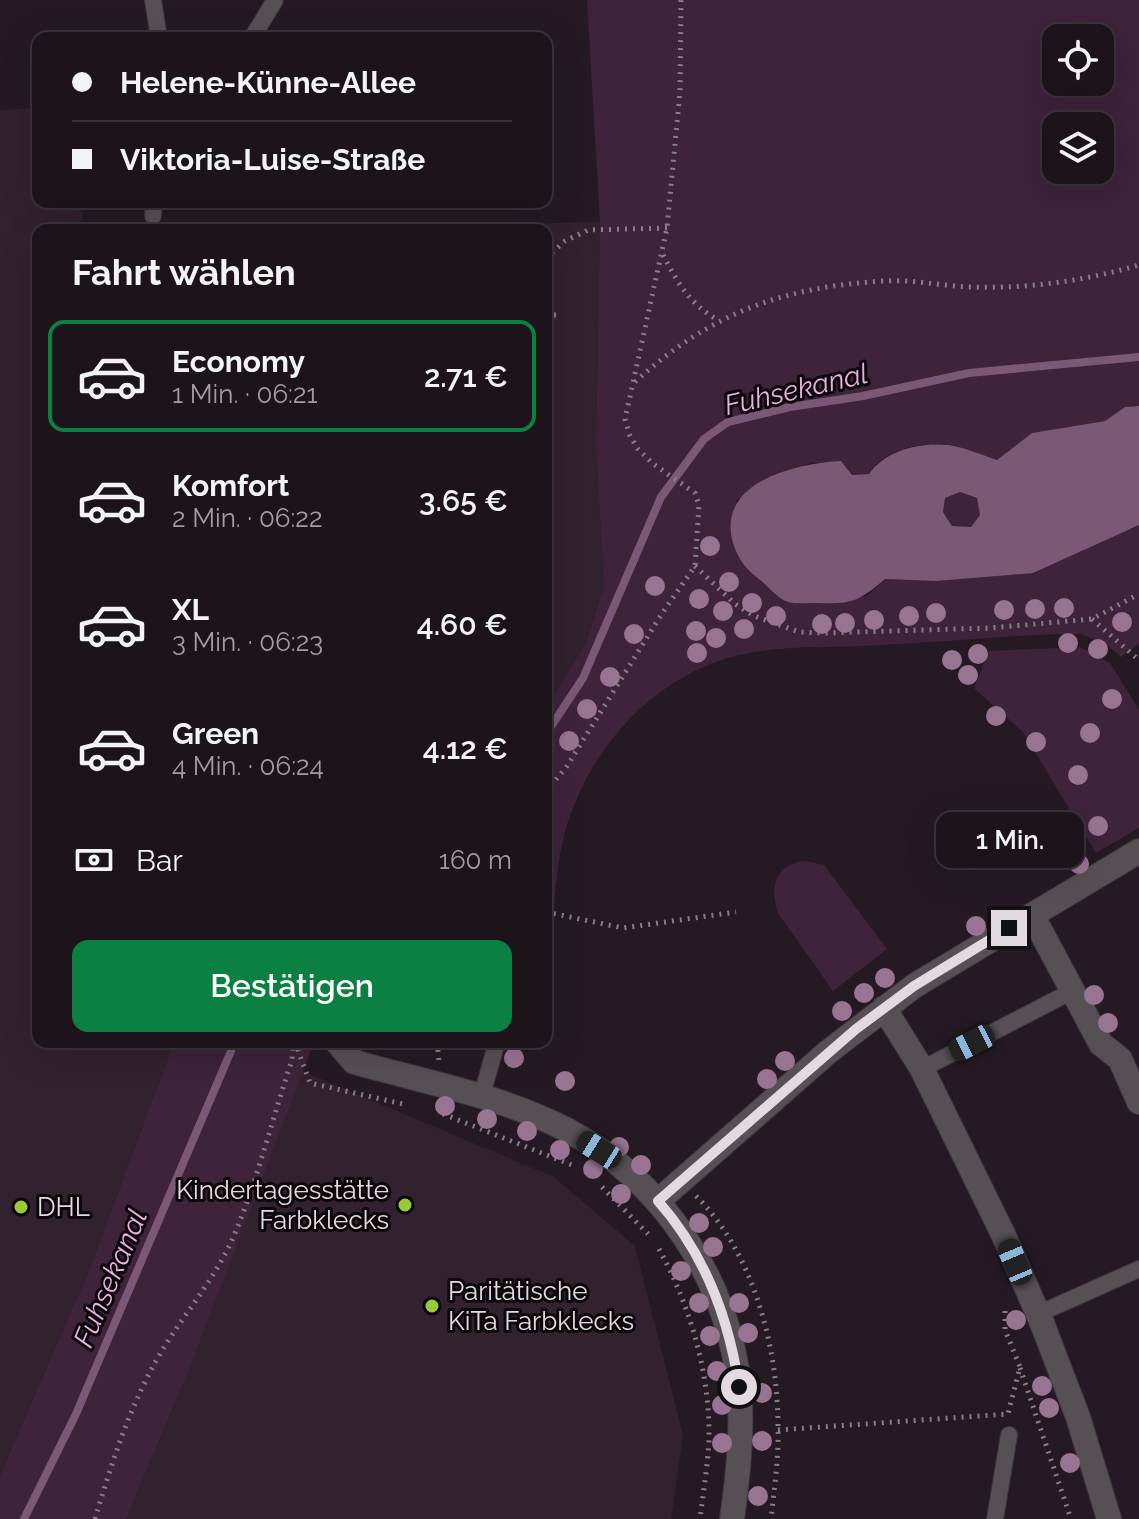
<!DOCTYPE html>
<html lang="de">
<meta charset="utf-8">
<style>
body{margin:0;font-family:Raleway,sans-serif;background:#251d23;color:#f1f3f6;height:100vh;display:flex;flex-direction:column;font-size:30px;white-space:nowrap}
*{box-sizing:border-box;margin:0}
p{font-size:26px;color:#a09ea2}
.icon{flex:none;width:44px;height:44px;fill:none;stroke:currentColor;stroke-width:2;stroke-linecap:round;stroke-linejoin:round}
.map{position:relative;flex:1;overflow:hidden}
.sheet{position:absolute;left:32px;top:224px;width:520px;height:824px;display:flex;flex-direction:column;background:#1c141a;border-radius:16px;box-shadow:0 8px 32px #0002,0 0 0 2px #3a3339}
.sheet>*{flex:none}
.top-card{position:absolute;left:32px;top:32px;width:520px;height:176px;border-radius:16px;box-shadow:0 8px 32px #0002,0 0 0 2px #3a3339;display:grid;align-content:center;height:176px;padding:0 40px;background:#1c141a}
.tools{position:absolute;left:1042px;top:24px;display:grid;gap:16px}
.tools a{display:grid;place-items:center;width:72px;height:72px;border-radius:16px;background:#1c141a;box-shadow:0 8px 32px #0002,0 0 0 2px #3a3339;font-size:40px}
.end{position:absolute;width:36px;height:36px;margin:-18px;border:10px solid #e2dae0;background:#111;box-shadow:0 0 0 4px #111}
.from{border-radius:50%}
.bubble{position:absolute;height:56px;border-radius:16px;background:#1c141a;box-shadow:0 8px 32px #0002,0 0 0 2px #3a3339;font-size:26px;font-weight:600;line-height:56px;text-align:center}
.car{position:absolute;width:24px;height:48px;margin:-24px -12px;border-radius:10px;box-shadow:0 0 6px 2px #0007;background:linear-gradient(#222 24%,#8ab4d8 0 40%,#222 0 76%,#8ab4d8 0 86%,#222 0)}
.top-card b{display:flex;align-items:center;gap:28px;height:76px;font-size:30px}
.top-card b+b{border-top:2px solid #3a3339}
.top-card i{width:20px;height:20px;background:#f1f3f6}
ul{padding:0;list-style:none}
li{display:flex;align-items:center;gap:24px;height:112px;margin:0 16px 12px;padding:0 24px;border:4px solid transparent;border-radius:16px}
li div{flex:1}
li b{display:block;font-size:30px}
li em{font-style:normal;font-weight:600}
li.active{border-color:#0b8043}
li>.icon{width:72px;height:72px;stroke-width:1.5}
h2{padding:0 40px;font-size:36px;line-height:96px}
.pay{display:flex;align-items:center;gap:20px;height:88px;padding:0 40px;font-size:30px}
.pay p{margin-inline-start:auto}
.primary-button{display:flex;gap:16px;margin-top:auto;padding:16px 40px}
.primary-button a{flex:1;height:92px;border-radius:16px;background:#0b8043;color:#fff;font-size:32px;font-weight:600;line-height:92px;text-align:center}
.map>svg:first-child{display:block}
.built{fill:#32222f}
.green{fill:#3e233a;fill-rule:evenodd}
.water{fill:#7b5875;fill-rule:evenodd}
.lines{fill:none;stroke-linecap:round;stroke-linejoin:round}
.stream{stroke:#7b5875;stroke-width:8}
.lane-casing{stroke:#3f353d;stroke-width:18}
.street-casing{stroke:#3f353d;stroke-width:26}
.path{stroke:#887f86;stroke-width:5;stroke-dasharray:2 6;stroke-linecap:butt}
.lane{stroke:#565055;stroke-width:16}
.street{stroke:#565055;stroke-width:24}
.tree{fill:#987392}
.route{stroke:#e2dae0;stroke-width:10}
.poi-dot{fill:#97cb38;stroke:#0b070a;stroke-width:3}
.labels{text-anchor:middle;stroke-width:6;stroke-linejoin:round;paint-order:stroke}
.poi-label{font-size:26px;fill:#e2dae0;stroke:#0b070a;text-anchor:start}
.water-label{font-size:28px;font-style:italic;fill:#eab0df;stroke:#0b070a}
</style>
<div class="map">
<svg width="1139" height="1519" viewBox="0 0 1139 1519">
<rect width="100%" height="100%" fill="#251a23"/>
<path class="built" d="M38,108V202H83L82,230H38V1042H174L90,1268L0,1475V110Z
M600,222L596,446L604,586L585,645L546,706V230H220Z
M302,1071L554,1177L635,1246L683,1435L671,1519H126L191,1365Z"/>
<path class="green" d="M587,0H1139V406L1125,407L1105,421L1032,433L997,460C982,455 964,447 948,445C920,442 885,449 869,474L852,475L814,462L774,474L736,501L769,587L787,602L867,596L885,579L936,581L1134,528L1139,525V644L1121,657L1108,646L1081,634C1015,634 947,642 881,645C838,648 796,645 754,652C660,667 587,747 564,836C558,858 557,881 554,903L546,901V706L585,645L604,586L596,446L600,222ZM1056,38H1100V82H1056ZM1056,126H1100V170H1056Z
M960,492L977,498L980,515L971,527L952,526L943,512L945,498Z
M1080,647L1110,663L1139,710V828L1096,853L1023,732L974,688L989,651Z
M806,861L824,865L887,949L833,991L778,913C769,887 776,863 806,861Z
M174,1042H314L191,1365L126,1519H0V1475L90,1268Z"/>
<path class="water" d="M1139,406V525L1033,573L936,581L885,579C856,604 850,604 813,603C805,603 795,604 788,602C778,599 767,585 759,579C745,569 736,556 732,539C719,481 797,463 841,461L852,475L869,474C886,450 919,442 948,445C964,447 982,455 997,460L1032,433L1105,421L1125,407ZM960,492L977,498L980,515L971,527L952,526L943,512L945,498Z"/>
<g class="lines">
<path class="stream" d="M546,734L583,678L661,497L704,439L728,422L790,407L863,396L969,373L1139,357
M24,1519L76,1414L231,1051"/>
<defs>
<path id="lane" d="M153,0L159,38
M252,38L275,0
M153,216L154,202
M922,1069L1074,990
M481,1098L497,1042
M1038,1314L1139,1269
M995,1519L1009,1435"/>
<path id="street" d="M1032,915L1101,1044L1120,1059L1139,1102
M884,1008L922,1069L1004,1236L1042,1323L1078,1417L1109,1519
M337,1042L354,1062C425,1082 502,1096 567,1130C662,1180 728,1280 739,1386C743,1430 738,1476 732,1519
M658,1201L828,1052L914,986L1139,851"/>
</defs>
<use href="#lane" class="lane-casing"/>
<use href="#street" class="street-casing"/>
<path class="path" d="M663,255C679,285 689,303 719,321
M546,258L565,241L588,230L667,228
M546,315H556
M635,382C710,313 783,287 884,281C912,279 941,286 970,287C1027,289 1084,281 1139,265
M695,566L735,604L754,616L799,632L826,633L990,628L1092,619L1139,594
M1092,619L1139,660
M546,792L567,766L661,615L695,566L699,505L695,493L652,463L638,449L630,436L625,419L667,228L680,91L681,0
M546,912L623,928L736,912
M295,1042L310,1083L403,1104
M437,1042L439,1061
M443,1114L572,1165
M602,1187L648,1234
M696,1196C754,1253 778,1348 778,1427C779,1458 774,1489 771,1519
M659,1249C690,1306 710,1372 709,1439C708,1465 703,1493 700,1519
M1020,1368L1071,1519
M778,1430L1008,1414L1020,1367L1005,1330V1306
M95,1519C112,1462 130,1405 160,1354C183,1315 213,1282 232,1240C257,1183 272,1119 292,1060L293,1042"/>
<use href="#lane" class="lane"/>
<use href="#street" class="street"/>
</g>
<g class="tree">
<circle cx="710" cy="546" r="10"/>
<circle cx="729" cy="582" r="10"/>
<circle cx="655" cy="586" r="10"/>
<circle cx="699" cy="599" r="10"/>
<circle cx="752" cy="603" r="10"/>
<circle cx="1064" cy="608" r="10"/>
<circle cx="1035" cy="609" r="10"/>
<circle cx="1004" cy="610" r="10"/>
<circle cx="723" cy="611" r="10"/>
<circle cx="936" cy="613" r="10"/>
<circle cx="776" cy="616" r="10"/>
<circle cx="909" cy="616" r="10"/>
<circle cx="874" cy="620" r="10"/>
<circle cx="1122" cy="622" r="10"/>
<circle cx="845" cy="623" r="10"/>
<circle cx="822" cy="624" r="10"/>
<circle cx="744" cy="629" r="10"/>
<circle cx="696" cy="631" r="10"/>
<circle cx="634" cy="634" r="10"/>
<circle cx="716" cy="638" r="10"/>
<circle cx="1068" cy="643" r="10"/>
<circle cx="1098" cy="649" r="10"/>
<circle cx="697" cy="653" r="10"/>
<circle cx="978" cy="654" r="10"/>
<circle cx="952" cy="660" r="10"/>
<circle cx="968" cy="675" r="10"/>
<circle cx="610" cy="677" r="10"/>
<circle cx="1112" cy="699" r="10"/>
<circle cx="587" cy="709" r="10"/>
<circle cx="996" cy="716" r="10"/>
<circle cx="1090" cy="733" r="10"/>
<circle cx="569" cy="741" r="10"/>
<circle cx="1036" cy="742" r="10"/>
<circle cx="1078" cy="775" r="10"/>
<circle cx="1074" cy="825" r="10"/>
<circle cx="1098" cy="826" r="10"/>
<circle cx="1079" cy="864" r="10"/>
<circle cx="976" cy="926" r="10"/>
<circle cx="885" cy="978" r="10"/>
<circle cx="864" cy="993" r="10"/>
<circle cx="1094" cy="995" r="10"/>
<circle cx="842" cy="1011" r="10"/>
<circle cx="1108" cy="1023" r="10"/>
<circle cx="514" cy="1058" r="10"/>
<circle cx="785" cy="1061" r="10"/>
<circle cx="767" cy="1079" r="10"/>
<circle cx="565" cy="1081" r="10"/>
<circle cx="445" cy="1106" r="10"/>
<circle cx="487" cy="1119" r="10"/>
<circle cx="527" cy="1131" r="10"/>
<circle cx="619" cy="1147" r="10"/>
<circle cx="560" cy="1150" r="10"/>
<circle cx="641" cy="1165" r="10"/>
<circle cx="593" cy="1169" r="10"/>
<circle cx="621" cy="1194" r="10"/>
<circle cx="699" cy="1223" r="10"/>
<circle cx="713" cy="1247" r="10"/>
<circle cx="681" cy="1271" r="10"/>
<circle cx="699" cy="1303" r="10"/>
<circle cx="739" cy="1303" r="10"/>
<circle cx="1016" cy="1320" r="10"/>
<circle cx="748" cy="1333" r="10"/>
<circle cx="710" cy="1336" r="10"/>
<circle cx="717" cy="1371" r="10"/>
<circle cx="1042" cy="1386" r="10"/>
<circle cx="762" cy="1393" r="10"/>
<circle cx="722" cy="1405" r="10"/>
<circle cx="1049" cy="1408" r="10"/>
<circle cx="762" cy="1441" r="10"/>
<circle cx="722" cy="1443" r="10"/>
<circle cx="1070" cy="1463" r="10"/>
<circle cx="758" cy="1496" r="10"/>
</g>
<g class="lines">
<path class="route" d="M739,1387C729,1318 704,1253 658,1201L856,1029L914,986L1009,928"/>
</g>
<g class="poi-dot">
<circle cx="405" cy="1205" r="8"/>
<circle cx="21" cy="1207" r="8"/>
<circle cx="432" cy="1306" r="8"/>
</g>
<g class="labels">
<g class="poi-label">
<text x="389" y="1199" text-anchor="end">Kindertagesstätte<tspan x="389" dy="30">Farbklecks</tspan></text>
<text x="37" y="1216">DHL</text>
<text x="448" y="1300">Paritätische<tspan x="448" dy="30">KiTa Farbklecks</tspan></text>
</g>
<g class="water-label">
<text transform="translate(796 389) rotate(-13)" y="10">Fuhsekanal</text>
<text transform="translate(110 1278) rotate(-67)" y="10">Fuhsekanal</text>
</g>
</g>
</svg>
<div class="tools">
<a><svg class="icon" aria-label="locate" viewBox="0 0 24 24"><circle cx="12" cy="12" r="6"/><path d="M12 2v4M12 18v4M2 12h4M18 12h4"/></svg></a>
<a><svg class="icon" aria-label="layers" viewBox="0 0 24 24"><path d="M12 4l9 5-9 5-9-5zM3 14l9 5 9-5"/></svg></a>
</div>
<i class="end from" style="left:739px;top:1387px"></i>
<i class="end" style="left:1009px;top:928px"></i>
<div class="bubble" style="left:936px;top:812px;width:148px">1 Min.</div>
<i class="car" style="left:972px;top:1043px;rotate:243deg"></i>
<i class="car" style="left:599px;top:1150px;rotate:302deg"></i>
<i class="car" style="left:1015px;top:1262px;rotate:337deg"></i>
<div class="top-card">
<b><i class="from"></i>Helene-Künne-Allee</b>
<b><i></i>Viktoria-Luise-Straße</b>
</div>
<section class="sheet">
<h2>Fahrt wählen</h2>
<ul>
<li class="active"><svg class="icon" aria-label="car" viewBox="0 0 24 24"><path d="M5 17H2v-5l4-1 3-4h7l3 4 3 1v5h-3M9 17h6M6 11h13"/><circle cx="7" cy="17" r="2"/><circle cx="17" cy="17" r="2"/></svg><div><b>Economy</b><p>1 Min. · 06:21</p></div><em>2.71 €</em></li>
<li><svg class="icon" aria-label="car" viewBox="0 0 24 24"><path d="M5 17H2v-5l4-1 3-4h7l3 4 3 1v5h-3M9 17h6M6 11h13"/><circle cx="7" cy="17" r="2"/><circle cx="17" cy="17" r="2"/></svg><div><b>Komfort</b><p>2 Min. · 06:22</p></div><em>3.65 €</em></li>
<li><svg class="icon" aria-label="car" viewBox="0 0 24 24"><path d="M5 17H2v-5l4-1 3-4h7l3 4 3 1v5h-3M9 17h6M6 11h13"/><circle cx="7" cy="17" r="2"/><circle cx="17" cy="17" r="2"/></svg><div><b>XL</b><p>3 Min. · 06:23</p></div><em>4.60 €</em></li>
<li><svg class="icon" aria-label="car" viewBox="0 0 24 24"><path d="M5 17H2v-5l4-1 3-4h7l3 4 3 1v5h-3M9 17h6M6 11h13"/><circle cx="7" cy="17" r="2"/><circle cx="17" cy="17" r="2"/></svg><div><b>Green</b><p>4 Min. · 06:24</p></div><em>4.12 €</em></li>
</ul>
<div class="pay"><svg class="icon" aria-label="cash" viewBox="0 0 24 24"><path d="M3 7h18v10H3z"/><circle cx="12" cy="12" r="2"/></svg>Bar<p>160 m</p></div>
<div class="primary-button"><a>Bestätigen</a></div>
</section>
</div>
